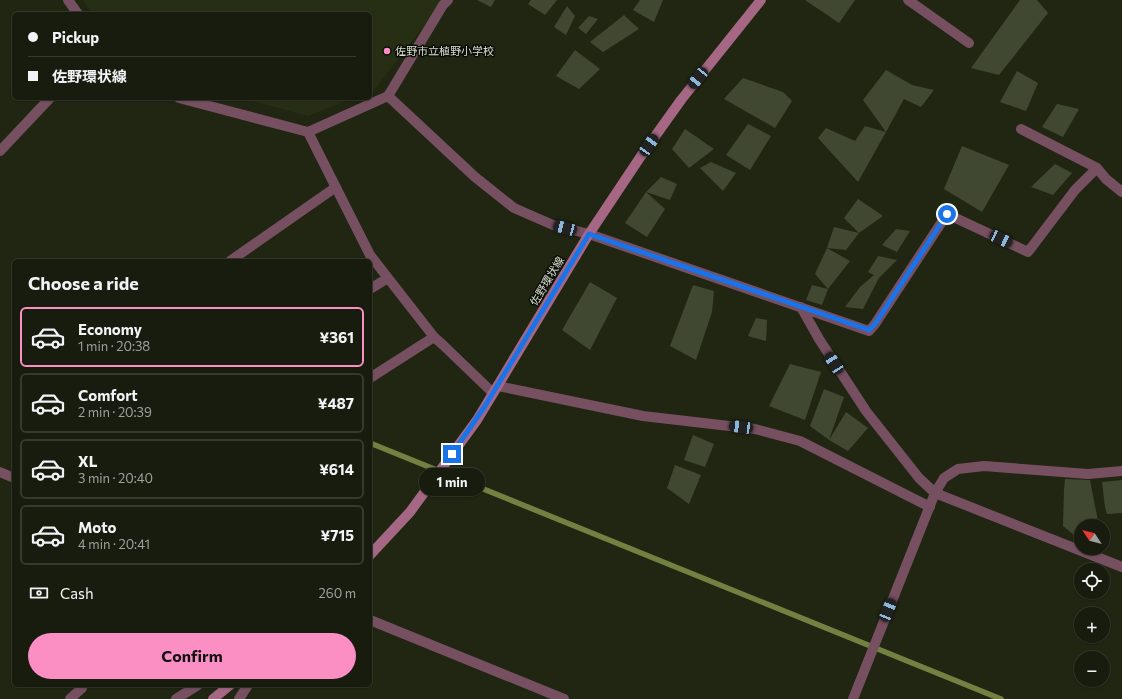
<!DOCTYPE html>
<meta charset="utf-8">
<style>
body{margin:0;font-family:Commissioner,"Noto Sans JP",sans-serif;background:#212517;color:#f1f3f6;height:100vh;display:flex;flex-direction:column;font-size:15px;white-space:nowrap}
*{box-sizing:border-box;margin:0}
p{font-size:13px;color:#9fa19e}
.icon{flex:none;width:22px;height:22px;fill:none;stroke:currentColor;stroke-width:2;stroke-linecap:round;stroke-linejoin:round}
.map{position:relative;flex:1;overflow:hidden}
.sheet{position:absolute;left:12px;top:259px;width:360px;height:428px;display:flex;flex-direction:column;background:#181c0e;border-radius:6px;box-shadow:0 1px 3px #0004,0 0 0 1px #363a2e}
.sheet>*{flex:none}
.hud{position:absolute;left:12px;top:12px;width:360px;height:88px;border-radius:6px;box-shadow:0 1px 3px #0004,0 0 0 1px #363a2e;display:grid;align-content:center;height:88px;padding:0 16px;background:#181c0e}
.needle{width:26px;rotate:306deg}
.fabs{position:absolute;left:1074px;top:519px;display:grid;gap:8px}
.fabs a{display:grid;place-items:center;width:36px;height:36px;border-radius:50%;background:#181c0e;box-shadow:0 1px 3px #0004,0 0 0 1px #363a2e;font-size:20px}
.end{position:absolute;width:18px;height:18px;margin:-9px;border:5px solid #1a73e8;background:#fff;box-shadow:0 0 0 2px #fff}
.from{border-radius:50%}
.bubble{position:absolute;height:28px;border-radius:14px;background:#181c0e;box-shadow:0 1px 3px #0004,0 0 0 1px #363a2e;font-size:13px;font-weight:700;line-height:28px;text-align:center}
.car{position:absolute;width:12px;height:24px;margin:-12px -6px;border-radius:5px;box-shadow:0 0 3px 1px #0007;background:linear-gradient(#222 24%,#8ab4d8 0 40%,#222 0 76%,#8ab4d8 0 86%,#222 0)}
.hud b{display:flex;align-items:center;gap:14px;height:38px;font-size:15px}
.hud b+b{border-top:1px solid #363a2e}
.hud i{width:10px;height:10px;background:#f1f3f6}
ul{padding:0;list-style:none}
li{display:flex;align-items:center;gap:12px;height:60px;margin:0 8px 6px;padding:0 8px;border:2px solid #363a2e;border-radius:6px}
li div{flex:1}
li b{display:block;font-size:15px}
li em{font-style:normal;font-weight:700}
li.on{border-color:#fb8fc4}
li>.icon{width:36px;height:36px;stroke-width:1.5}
h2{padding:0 16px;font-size:18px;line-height:48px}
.pay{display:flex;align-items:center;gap:10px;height:44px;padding:0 16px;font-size:15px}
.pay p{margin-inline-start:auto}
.action{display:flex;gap:8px;margin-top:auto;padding:8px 16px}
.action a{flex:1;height:46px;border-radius:24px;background:#fb8fc4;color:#111;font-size:16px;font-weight:700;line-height:46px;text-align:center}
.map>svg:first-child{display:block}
.built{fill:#262e13}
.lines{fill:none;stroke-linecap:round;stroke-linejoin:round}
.stream{stroke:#728042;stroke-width:5.5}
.building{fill:#414832}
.service{stroke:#764f61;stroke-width:10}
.minor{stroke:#764f61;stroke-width:10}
.secondary{stroke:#a56784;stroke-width:10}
.route{stroke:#1a73e8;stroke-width:5}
.poi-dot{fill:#fb8fc4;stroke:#0b0e06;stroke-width:1.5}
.labels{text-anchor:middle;stroke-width:3;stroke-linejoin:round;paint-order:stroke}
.poi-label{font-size:11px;fill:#dadfd2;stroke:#0b0e06;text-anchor:start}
.street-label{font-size:11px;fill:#dadfd2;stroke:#0b0e06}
</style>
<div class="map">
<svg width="1122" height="699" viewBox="0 0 1122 699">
<rect width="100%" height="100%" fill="#202612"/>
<path class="built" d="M83,0H444L375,89L370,91V14H93Z
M241,98H353L308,116Z"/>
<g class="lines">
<path class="stream" d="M370,443L1001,699"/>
</g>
<path class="building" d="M477,0H495L491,7Z
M531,0H557L545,15L528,4Z
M640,0H663L654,22L633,10Z
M805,0H855L839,23Z
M1020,0H1037L1048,13L999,75L971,68Z
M567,6L575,16L566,35L554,27Z
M624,15L639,29L603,52L590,42Z
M589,16L598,19L586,34L578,28Z
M575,50L600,69L579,89L556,76Z
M886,70L912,85L934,90L921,107L904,99L886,132L863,100Z
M1017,71L1038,83L1026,111L1000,102Z
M743,78L783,92L792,101L775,128L724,99Z
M1057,104L1079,109L1063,137L1042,127Z
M748,124L771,136L750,170L726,155Z
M865,126L886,132L858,182L818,138L826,128L855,141Z
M685,129L714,149L689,168L672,149Z
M962,146L1009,165L982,212L944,189Z
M711,162L736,173L723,191L700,168Z
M1055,164L1072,173L1053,195L1031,187Z
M661,177L677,184L670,200L646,192Z
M646,192L665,209L647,237L625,223Z
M858,199L883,216L859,233L844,218Z
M834,227L859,233L846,250L827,248L850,261L828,289L815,274L827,248Z
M896,229L910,231L897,252L882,245Z
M878,256L897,260L879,278L863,309L845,307L860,287L874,275L868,272Z
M590,282L617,298L590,350L562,330Z
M693,285L714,291L712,312L696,360L670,346Z
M812,285L828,289L822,305L806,300Z
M756,318L767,320L766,341L748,336Z
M790,364L821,372L805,420L769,406Z
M824,389L844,397L829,440L810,426Z
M846,412L868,428L848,451L829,440Z
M693,435L714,444L705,467L684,460Z
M675,465L701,475L689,504L667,488Z
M1065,479L1090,480L1098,521L1094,526H1081V539L1080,540L1063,526L1064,490Z
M1122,480V513L1107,514L1105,507L1102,482Z"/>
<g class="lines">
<path class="service" d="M0,472L14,478
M935,493L1122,567
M370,620L564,699"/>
<path class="minor" d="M68,0L78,14
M908,0L969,43
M388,96L443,5L448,0
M179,98L308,132L370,255L434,337L443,345L493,393
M1021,129L1097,168L1106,179L1122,192
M308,132L388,96L475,177L514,208L553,225L589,234L869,331L875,324L947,214L1028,252L1075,190L1097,168
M0,151L50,98
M230,261L336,187
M370,289L388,278
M801,307L819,339L866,411L919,478L935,493
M370,378L434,337
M498,386L643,416L755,429L800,441L930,507
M70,699L82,688
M176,699L198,685
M239,699L248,685
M853,699L935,493L944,478L958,469L984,466L1088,474L1122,471"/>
<path class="secondary" d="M370,555L410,512L477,420L589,234L641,156L681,100L761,0
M213,699L230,685"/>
</g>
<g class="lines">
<path class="route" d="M452,454L485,406L589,234L869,330L875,324L947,214"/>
</g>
<circle class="poi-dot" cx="387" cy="51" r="4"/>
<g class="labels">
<g class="poi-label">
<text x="395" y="55">佐野市立植野小学校</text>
</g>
<g class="street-label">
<text transform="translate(547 281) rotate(-59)" y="4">佐野環状線</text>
</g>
</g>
</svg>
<div class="fabs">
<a><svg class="needle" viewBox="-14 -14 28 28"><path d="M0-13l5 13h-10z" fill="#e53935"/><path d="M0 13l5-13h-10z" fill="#9fa19e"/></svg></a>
<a><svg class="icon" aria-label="locate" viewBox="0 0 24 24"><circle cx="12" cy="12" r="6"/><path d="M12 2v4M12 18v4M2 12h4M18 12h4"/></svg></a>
<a>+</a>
<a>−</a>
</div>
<i class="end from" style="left:947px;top:214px"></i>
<i class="end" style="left:452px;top:454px"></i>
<div class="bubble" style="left:419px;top:468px;width:66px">1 min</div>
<i class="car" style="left:698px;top:78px;rotate:219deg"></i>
<i class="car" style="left:649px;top:145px;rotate:35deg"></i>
<i class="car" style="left:565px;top:228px;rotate:285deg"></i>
<i class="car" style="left:1001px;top:239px;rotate:115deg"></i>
<i class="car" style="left:834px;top:363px;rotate:327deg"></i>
<i class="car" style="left:741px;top:427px;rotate:277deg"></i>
<i class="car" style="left:888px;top:610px;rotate:22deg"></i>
<div class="hud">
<b><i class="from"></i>Pickup</b>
<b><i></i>佐野環状線</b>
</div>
<section class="sheet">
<h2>Choose a ride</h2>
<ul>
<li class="on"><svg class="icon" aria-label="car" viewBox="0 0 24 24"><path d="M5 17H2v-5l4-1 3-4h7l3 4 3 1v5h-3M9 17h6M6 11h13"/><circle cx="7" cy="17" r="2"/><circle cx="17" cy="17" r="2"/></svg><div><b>Economy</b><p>1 min · 20:38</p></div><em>¥361</em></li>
<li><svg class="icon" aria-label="car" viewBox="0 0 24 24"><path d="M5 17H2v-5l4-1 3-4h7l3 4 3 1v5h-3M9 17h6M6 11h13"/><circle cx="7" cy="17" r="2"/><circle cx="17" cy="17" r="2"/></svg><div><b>Comfort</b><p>2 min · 20:39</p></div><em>¥487</em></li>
<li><svg class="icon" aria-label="car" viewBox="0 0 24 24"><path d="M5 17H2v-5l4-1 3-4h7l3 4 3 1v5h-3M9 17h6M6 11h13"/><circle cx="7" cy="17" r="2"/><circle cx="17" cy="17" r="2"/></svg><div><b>XL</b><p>3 min · 20:40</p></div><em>¥614</em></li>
<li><svg class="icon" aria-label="car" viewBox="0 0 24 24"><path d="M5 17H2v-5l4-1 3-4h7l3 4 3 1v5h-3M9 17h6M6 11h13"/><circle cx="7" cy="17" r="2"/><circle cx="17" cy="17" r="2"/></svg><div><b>Moto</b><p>4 min · 20:41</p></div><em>¥715</em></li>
</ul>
<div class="pay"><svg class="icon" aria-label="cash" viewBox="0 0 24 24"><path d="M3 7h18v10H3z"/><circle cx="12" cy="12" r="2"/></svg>Cash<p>260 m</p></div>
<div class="action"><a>Confirm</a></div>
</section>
</div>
